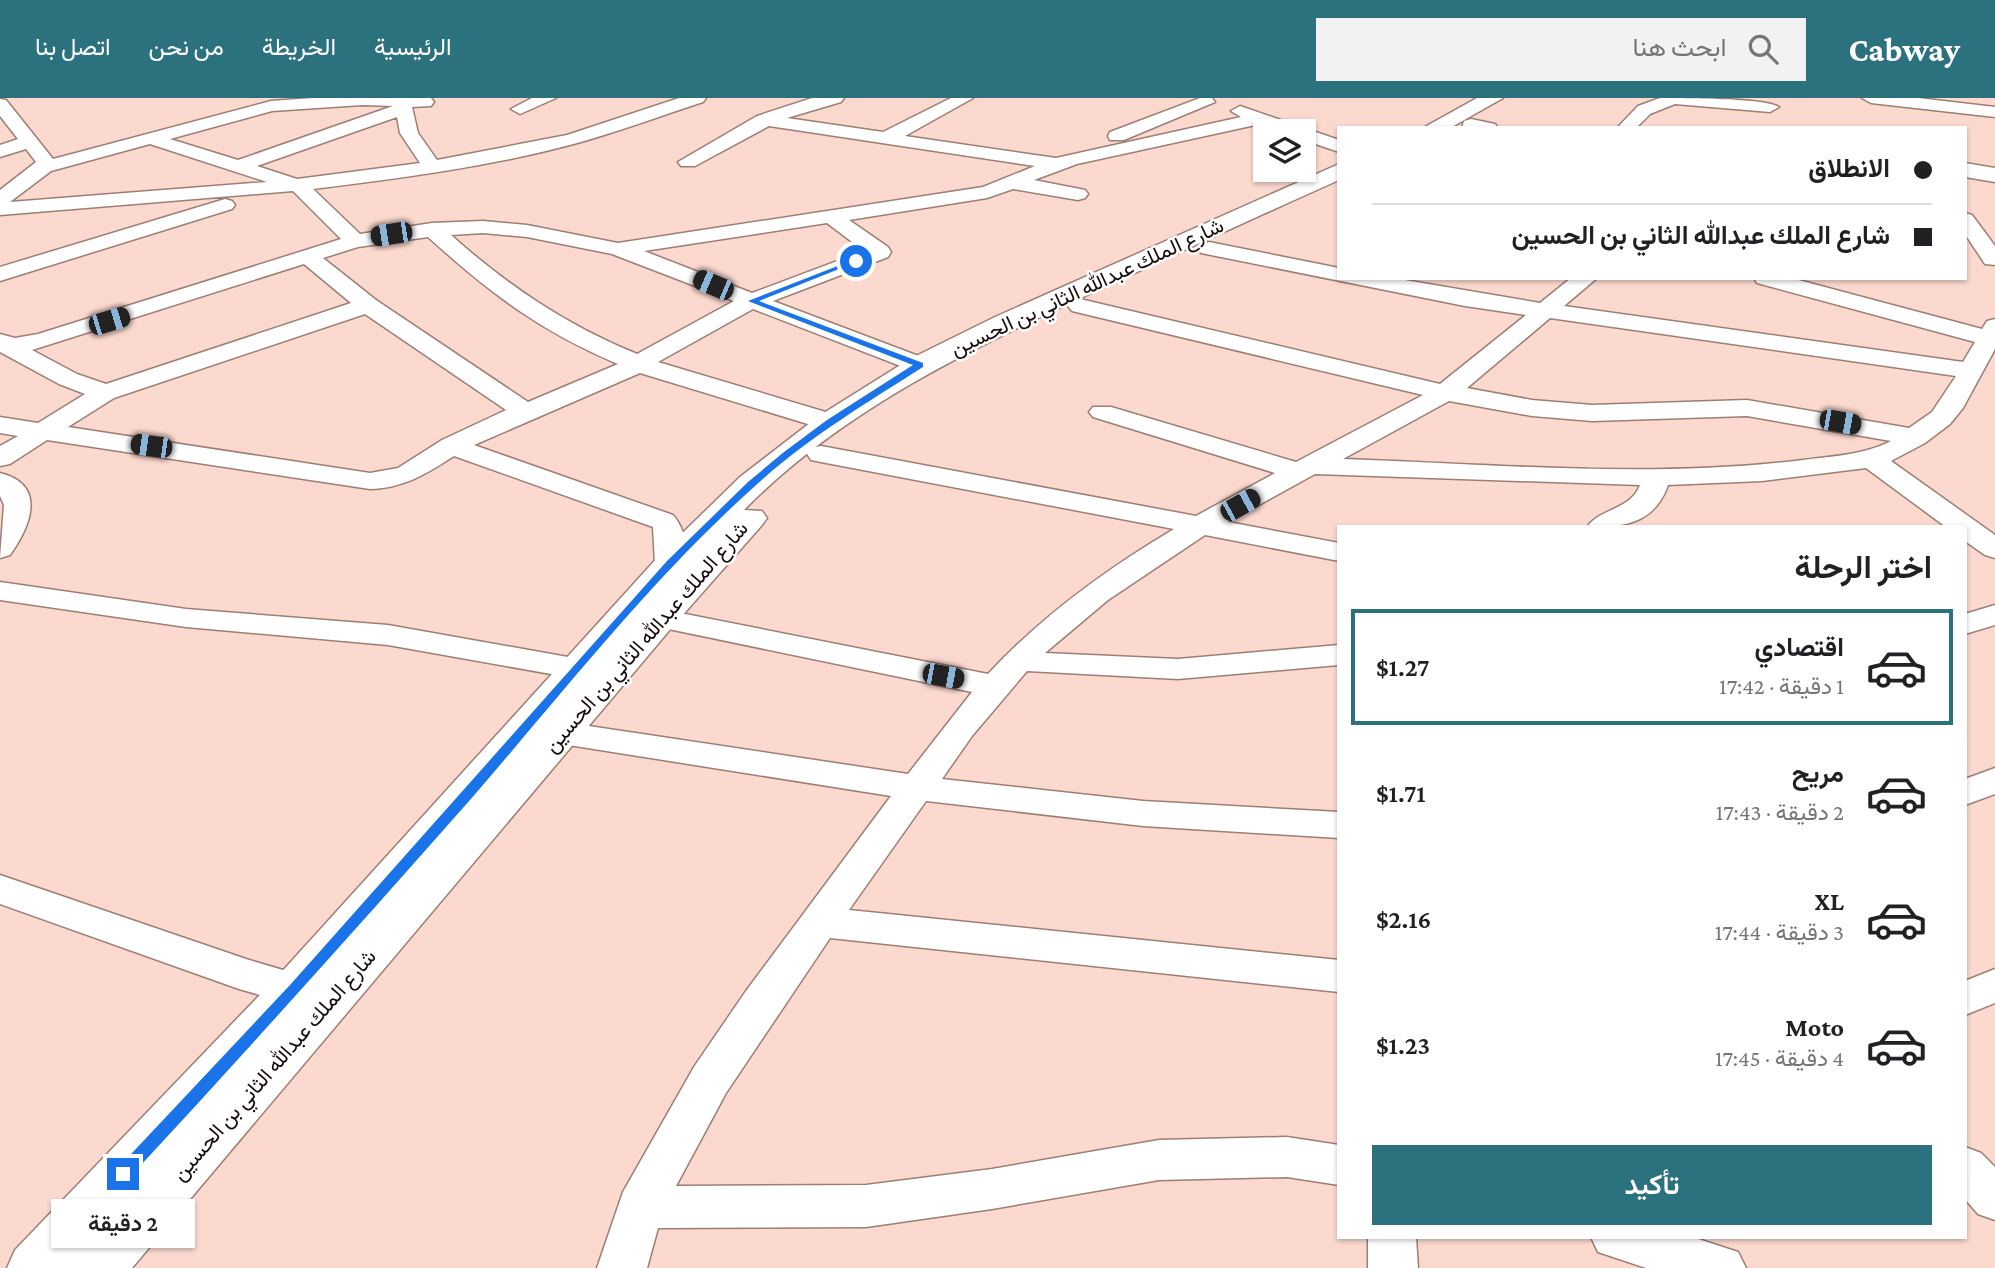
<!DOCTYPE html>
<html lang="ar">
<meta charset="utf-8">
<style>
body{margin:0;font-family:"Crimson Pro",Vazirmatn,serif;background:#f2f2f2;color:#202124;direction:rtl;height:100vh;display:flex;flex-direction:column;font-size:26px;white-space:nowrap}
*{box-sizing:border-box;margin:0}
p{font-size:23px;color:#757577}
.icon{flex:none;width:38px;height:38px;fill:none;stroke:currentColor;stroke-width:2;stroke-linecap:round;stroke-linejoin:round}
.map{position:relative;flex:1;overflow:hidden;direction:ltr}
.side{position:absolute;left:1337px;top:427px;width:630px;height:714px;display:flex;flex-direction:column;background:#fff;border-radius:0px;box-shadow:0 2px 5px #0004;direction:rtl}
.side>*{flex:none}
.top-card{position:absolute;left:1337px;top:28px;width:630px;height:154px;border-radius:0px;box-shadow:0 2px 5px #0004;direction:rtl;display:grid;align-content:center;height:154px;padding:0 35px;background:#fff}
.controls{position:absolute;left:1253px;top:21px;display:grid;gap:14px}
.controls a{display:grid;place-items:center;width:63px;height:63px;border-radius:0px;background:#fff;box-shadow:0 2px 5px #0004;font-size:35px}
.end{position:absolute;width:32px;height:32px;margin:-16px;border:9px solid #1a73e8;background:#fff;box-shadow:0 0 0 4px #fff}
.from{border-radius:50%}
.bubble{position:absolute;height:49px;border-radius:0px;background:#fff;box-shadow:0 2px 5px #0004;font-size:23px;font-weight:600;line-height:49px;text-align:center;direction:rtl}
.car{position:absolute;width:21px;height:42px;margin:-21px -10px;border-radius:9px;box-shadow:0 0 5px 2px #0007;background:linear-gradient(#222 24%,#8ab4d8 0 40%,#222 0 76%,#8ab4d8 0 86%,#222 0)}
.top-card b{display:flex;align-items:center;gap:24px;height:66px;font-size:26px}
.top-card b+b{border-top:2px solid #e0e0e0}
.top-card i{width:18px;height:18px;background:#202124}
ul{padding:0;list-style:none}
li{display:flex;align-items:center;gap:21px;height:116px;margin:0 14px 10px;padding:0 21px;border:4px solid transparent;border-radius:0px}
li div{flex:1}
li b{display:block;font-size:26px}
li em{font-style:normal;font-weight:600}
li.current{border-color:#2b717e}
li>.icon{width:63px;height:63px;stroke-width:1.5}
h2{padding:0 35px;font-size:32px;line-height:84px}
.button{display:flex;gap:14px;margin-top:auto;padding:14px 35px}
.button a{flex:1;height:80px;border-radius:0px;background:#2b717e;color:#fff;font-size:28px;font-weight:600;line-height:80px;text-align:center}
header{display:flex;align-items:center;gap:42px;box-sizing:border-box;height:98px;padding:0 35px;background:#2b717e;color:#fff}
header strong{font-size:33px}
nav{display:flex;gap:38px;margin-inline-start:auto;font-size:24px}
.search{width:490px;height:63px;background:#f2f2f2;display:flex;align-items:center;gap:18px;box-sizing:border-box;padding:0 24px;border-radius:0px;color:#757577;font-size:26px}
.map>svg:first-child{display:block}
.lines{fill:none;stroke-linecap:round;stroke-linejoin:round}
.minor-casing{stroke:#9d7e74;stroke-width:3}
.tertiary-casing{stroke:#9d7e74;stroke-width:3}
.primary-casing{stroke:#9d7e74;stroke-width:3}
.minor{fill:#fff;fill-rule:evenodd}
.tertiary{fill:#fff;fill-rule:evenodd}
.primary{fill:#fff;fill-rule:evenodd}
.route{fill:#1a73e8}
.labels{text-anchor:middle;stroke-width:5;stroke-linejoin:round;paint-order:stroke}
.street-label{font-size:21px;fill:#160b08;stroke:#fff}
</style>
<header>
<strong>Cabway</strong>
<div class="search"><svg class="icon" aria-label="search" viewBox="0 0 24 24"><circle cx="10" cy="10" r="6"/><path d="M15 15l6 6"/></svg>ابحث هنا</div>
<nav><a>الرئيسية</a><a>الخريطة</a><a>من نحن</a><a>اتصل بنا</a></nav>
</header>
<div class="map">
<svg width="1995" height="1170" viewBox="0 0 1995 1170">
<rect width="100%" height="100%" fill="#fbd9cf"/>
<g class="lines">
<defs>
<path id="minor" d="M313,0H431L434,4L431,8L412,9L418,35L437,62L567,37L679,0H706L703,4C663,17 623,32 581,44C494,68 403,80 313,91L360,136L432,125L483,123L527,127L618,145L983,89L1035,68L769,28L695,68H681L678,64L757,18L812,0H844L841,4L787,20L883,34L951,0H973L905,38L1056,60L1241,19L1231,13L1240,8L1339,42V54L1304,42V33H1280L1260,26L1077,66L1034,82L1085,92L1088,96L1085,100L1078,102L1013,91L987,100L849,122L888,149L891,154L888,159L773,203L929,262L932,267L929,272H911L753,211L658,264L839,318L843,324L839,330H821L640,275L474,347L673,417C685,431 692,456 681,472L670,475L659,472L655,466L653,429L454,358C426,376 404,390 370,391L47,342L10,366L0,368V348L18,338L0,335V319L38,325L85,296L59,286L0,254V236L15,240L38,236L341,141L293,93L0,117V92L36,64L26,51L0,59V47L18,41L0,18V1L6,2L53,61L271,3ZM362,7L393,8L238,62L170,41L272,13ZM397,19L400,35L420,65L297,81L257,68ZM150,46L267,84L10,104L51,73ZM827,125L864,153L752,195L644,153ZM483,135L527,139L612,156L734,203L637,256C566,227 508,188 451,137ZM428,139C491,196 540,233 618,266L528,304L376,202L323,160L358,149ZM304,166L351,205L106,286L77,276L32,252ZM365,216L506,312L442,342L398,370L370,375L68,329L114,300Z
M532,0H556L520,16L511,11Z
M1200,0H1212L1215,4L1124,42H1110L1108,38L1110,34Z
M1660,0C1682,0 1766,0 1779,9L1770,14L1675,6L1650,16L1636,30H1617L1638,8Z
M1862,0H1918L1995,9V19L1871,5Z
M225,101L232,103L235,107L232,111L0,183V169Z
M1965,115L1972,117L1995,148V167L1985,166L1965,136Z
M1209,144L1339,170V180H1393L1540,205L1571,180H1597L1564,208L1963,264L1975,244L1757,185L1754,180H1791L1982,231L1987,223L1995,221V251L1963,310L1950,326L1925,345L1891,363L1995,437V460L1985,457L1965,443V429H1946L1866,370L1762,383L1668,387C1654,427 1622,429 1587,429C1600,410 1631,412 1640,387L1315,376L1228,424L1339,445V463L1205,437L1108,502L1045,555L1178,561L1339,547V567L1178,581L1027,573L972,638L942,681L1143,703L1339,714V740L1143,728L926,703L849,812L1339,862V894L830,840L726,995L676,1088L866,1087L992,1071L1159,1042L1287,1039L1339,1047V1087L1287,1079L1159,1082L992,1111L866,1129L658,1130L647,1170H597L623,1094L694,969L746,893L891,698L562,646L550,643L545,635L550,627L562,624L908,676L972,594L649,527L644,520L649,513L660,511L988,576C1042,518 1105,472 1174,431L821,364L811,362L807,356L811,350L821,348L1196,418L1275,375L1093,319L1089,314L1093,309H1111L1296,364L1423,297L1072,213L1068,208L1072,203L1080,201L1440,286L1526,217L1465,208L1201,155L1198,150ZM1550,220L1956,278L1932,314L1909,330L1747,302L1592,307L1532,302L1467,290ZM1449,303L1532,318L1592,323L1747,318L1891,343C1864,357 1833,358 1803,362C1651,381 1496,366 1343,361Z
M0,375C48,387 30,429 10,457L0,460L4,407L0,398Z
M0,484L186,511L388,527L579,561L591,564L595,571L591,578L579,581L388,547L186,529L0,502Z
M1995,507V527L1965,536V516Z
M1995,670V696L1965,707V681Z
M0,777L246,861L310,880L316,891L310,902L295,907L239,891L0,806Z
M1995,871V905L1965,917V883Z
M1965,1049L1981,1055L1995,1069V1122L1978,1116L1965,1101Z
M1368,1139H1416L1418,1170H1368Z
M1591,1139H1692L1738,1154L1746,1170H1646L1598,1154Z"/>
<path id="tertiary" d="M1471,21L1495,26L1498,30H1462L1464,23Z
M1965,65L1995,70V84L1965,79Z"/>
<path id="primary" d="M1477,0H1503L1450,30H1423Z
M1339,66V82C1258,118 1178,155 1098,192C971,251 843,311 744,412L762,413L767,420L762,427L673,528L132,1170H7L15,1152L278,878L658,459L740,379L819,318L910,261L995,219Z"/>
</defs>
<use href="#minor" class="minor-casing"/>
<use href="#tertiary" class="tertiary-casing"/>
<use href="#primary" class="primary-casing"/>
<use href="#minor" class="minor"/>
<use href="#tertiary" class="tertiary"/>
<use href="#primary" class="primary"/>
</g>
<path class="route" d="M853,162L859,163L759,203L923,265V269C865,306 806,341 755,388C650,482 562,596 470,702C357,830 244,956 128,1081H117V1071L290,887L667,463L748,384L784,354L827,322L913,267L748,203Z"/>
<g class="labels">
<g class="street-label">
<text transform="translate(1087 189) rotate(-25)" y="7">شارع الملك عبدالله الثاني بن الحسين</text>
<text transform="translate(646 539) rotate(-49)" y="7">شارع الملك عبدالله الثاني بن الحسين</text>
<text transform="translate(274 967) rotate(-49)" y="7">شارع الملك عبدالله الثاني بن الحسين</text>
</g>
</g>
</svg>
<div class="controls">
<a><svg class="icon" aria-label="layers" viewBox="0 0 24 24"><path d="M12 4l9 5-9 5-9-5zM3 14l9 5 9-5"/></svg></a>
</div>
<i class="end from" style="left:856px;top:163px"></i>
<i class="end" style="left:123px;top:1076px"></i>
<div class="bubble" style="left:51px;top:1101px;width:144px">2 دقيقة</div>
<i class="car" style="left:391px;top:136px;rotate:261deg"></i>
<i class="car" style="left:713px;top:187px;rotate:293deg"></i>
<i class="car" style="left:109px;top:223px;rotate:73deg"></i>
<i class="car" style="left:1840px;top:324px;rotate:100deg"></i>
<i class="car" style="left:151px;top:348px;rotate:278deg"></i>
<i class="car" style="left:1240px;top:407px;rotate:61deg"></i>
<i class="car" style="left:943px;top:578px;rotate:101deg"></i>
<div class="top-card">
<b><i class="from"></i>الانطلاق</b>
<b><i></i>شارع الملك عبدالله الثاني بن الحسين</b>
</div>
<section class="side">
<h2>اختر الرحلة</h2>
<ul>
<li class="current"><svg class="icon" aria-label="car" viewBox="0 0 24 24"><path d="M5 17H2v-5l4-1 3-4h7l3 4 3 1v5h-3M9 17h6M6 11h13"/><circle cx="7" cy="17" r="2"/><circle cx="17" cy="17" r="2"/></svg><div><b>اقتصادي</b><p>1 دقيقة · 17:42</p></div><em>$1.27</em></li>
<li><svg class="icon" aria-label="car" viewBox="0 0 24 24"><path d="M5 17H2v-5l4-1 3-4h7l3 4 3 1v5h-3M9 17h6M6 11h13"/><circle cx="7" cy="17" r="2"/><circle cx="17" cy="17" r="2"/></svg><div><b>مريح</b><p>2 دقيقة · 17:43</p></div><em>$1.71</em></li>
<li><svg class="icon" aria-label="car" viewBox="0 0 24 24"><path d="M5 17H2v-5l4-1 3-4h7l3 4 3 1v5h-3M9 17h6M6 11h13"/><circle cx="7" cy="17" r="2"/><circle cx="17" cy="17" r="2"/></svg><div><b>XL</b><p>3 دقيقة · 17:44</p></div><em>$2.16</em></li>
<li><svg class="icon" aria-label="car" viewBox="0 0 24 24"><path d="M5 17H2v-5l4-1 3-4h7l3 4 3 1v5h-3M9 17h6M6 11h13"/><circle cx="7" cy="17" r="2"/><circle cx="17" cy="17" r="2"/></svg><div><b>Moto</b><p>4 دقيقة · 17:45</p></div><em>$1.23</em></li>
</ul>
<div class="button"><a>تأكيد</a></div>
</section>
</div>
